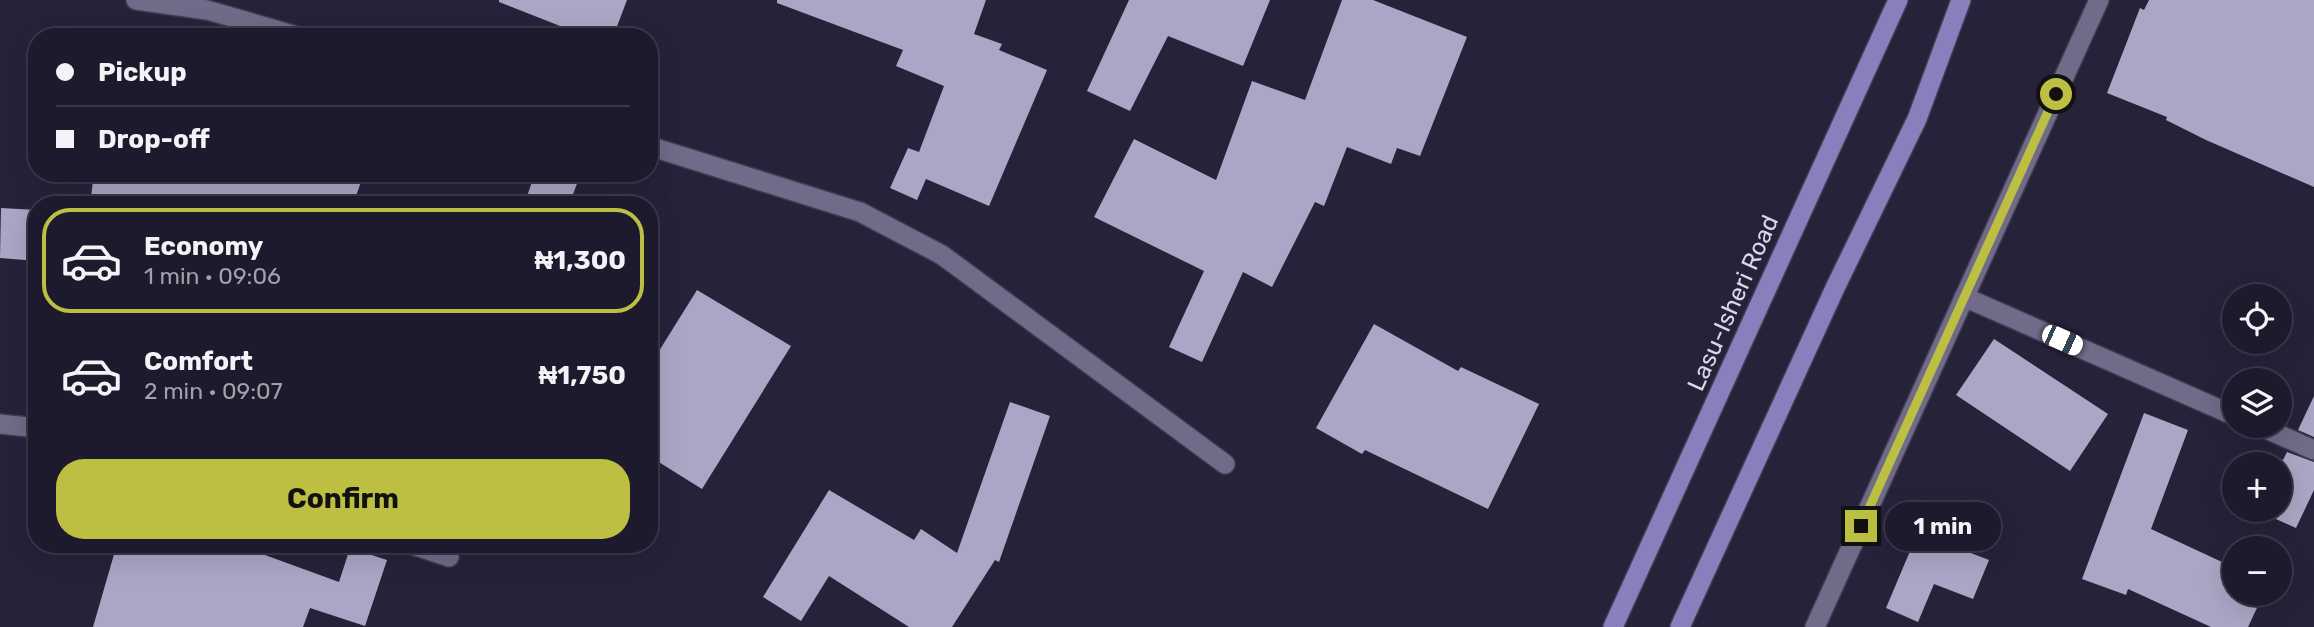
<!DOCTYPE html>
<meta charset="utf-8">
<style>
body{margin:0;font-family:Rubik,sans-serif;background:#292738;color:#f1f3f6;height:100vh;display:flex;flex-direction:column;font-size:26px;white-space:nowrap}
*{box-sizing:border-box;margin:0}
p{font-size:23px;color:#a0a1a9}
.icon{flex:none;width:38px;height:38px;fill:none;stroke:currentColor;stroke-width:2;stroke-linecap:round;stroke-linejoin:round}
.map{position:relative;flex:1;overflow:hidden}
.side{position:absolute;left:28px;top:196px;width:630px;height:357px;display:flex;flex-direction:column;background:#1c1a2c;border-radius:28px;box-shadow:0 7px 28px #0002,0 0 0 2px #3a3848}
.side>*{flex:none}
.guide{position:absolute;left:28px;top:28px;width:630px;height:154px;border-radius:28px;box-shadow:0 7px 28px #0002,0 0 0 2px #3a3848;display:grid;align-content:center;height:154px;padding:0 28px;background:#1c1a2c}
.controls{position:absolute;left:2222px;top:284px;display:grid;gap:14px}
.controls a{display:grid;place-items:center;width:70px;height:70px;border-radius:50%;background:#1c1a2c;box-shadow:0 7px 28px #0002,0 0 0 2px #3a3848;font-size:35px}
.end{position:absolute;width:32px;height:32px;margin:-16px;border:9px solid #bdbf43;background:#111;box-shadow:0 0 0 4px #111}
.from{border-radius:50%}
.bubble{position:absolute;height:49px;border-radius:24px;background:#1c1a2c;box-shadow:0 7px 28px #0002,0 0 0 2px #3a3848;font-size:23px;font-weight:700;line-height:49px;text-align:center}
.car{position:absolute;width:21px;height:42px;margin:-21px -10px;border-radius:9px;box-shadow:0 0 5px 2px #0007;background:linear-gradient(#fff 24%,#345 0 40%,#fff 0 76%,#345 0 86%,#fff 0)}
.guide b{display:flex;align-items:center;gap:24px;height:66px;font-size:26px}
.guide b+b{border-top:2px solid #3a3848}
.guide i{width:18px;height:18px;background:#f1f3f6}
ul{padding:12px 0 0;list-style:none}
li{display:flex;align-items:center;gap:21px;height:105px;margin:0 14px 10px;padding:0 14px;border:4px solid transparent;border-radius:28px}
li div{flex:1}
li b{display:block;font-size:26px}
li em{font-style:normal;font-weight:700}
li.active{border-color:#bdbf43}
li>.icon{width:63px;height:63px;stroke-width:1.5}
.primary-button{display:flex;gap:14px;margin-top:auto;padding:14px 28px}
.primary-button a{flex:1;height:80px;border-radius:28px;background:#bdbf43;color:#111;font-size:28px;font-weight:700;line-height:80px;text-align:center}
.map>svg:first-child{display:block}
.building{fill:#aaa7c6}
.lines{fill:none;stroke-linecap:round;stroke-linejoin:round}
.minor-casing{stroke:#3f3c51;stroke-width:22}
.primary-casing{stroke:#3f3c51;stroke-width:22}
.minor{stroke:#6f6b88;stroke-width:19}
.primary{stroke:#897fbc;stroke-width:19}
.route{stroke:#bdbf43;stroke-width:9}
.labels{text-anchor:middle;stroke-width:7;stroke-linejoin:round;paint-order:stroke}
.street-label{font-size:24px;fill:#d9d8e8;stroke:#26223a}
</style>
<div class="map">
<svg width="2314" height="627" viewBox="0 0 2314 627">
<rect width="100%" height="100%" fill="#26223a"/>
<path class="building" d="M499,0H627L613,37H588L499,2Z
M777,0H986L974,34L1002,44L999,50L1047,70L989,206L926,179L917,200L890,188L908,148L919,152L944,86L896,66L903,50L777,3Z
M1129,0H1270L1243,66L1168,36L1130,111L1087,91Z
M1342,0H1373L1467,37L1420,156L1397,148L1391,164L1347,147L1324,206L1315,202L1272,287L1243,272L1202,362L1169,347L1204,271L1094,217L1134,139L1216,180L1252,81L1305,100Z
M2149,0H2314V187L2206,140L2166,120L2167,117L2107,93L2140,8L2144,10Z
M94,173H364L353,205H90Z
M535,173H581L569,205H524Z
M1,208L37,210V261L0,258Z
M697,290L791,346L702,489L649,456V367Z
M1374,324L1458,371L1461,367L1539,404L1488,509L1365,450L1362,454L1316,428Z
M1994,339L2108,414L2070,471L1956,395Z
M2314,396V437L2298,430Z
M1010,402L1050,416L999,562L995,560L952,627H909L829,576L801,621L763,597L829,490L914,540L921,529L957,553Z
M2144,413L2188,430L2151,529L2235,568V593H2264L2248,627H2211L2128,589L2126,595L2082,579Z
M2287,452L2314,462V490L2296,528L2254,509H2280V464H2264L2269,454L2283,460Z
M1921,525L1953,538L1950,545L1989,560L1973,599L1934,584L1918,622L1886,608Z
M117,544H235L339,582L350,548L387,560L365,626L310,608L303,627H93Z"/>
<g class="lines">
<defs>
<path id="minor" d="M136,0L207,10L300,37
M649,146L860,212L942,255L1225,464
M1964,297L2235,416
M0,424L37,428
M2257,425L2314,450
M410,544L449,557
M1815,627L2099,0"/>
<path id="primary" d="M1613,627L1898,0
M1680,627L1835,288L1917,119L1961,0"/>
</defs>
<use href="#minor" class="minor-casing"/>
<use href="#primary" class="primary-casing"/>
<use href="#minor" class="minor"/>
<use href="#primary" class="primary"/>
</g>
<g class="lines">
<path class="route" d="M1861,526L2056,94"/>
</g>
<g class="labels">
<g class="street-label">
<text transform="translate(1733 303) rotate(-66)" y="8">Lasu-Isheri Road</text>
</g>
</g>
</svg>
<div class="controls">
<a><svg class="icon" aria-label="locate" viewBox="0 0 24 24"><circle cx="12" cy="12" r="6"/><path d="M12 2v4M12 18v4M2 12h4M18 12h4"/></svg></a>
<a><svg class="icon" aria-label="layers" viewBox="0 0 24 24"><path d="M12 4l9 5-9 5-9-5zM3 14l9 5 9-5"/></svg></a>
<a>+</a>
<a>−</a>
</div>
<i class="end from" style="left:2056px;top:94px"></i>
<i class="end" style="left:1861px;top:526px"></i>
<div class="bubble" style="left:1885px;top:502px;width:116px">1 min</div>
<i class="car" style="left:2062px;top:340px;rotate:114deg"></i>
<div class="guide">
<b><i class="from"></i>Pickup</b>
<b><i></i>Drop-off</b>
</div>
<section class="side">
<ul>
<li class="active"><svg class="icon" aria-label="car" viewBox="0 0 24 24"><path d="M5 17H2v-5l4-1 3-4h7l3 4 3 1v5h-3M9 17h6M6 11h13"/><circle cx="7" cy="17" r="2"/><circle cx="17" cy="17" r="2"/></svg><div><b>Economy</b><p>1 min · 09:06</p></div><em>₦1,300</em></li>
<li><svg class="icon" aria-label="car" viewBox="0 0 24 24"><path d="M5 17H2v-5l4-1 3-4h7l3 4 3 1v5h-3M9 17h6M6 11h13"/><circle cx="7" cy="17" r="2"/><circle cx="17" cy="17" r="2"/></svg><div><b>Comfort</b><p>2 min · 09:07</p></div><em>₦1,750</em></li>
</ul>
<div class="primary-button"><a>Confirm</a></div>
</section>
</div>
